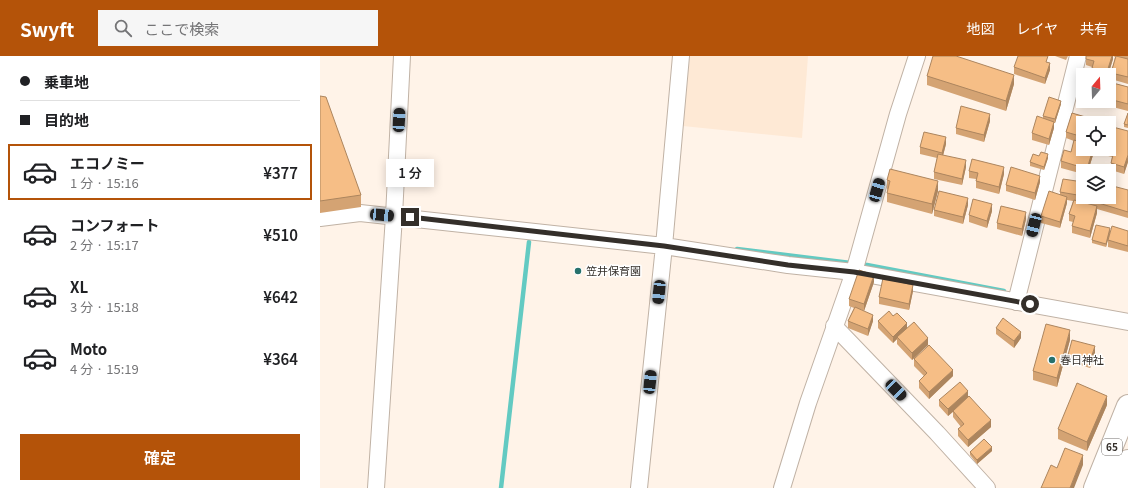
<!DOCTYPE html>
<html lang="ja">
<meta charset="utf-8">
<style>
body{margin:0;font-family:Georgia,"Noto Sans JP",serif;background:#f6f6f6;color:#202124;height:100vh;display:flex;flex-direction:column;font-size:15px;white-space:nowrap}
*{box-sizing:border-box;margin:0}
p{font-size:13px;color:#757577}
.icon{flex:none;width:22px;height:22px;fill:none;stroke:currentColor;stroke-width:2;stroke-linecap:round;stroke-linejoin:round}
.map{position:relative;flex:1;overflow:hidden}
.side{display:flex;flex-direction:column;background:#fff;width:320px}
.side>*{flex:none}
.banner{display:grid;align-content:center;height:88px;padding:0 20px;background:#fff}
.needle{width:26px;rotate:19deg}
.tools{position:absolute;left:756px;top:12px;display:grid;gap:8px}
.tools a{display:grid;place-items:center;width:40px;height:40px;border-radius:0px;background:#fff;box-shadow:0 2px 10px #0003;font-size:20px}
.end{position:absolute;width:18px;height:18px;margin:-9px;border:5px solid #342f2a;background:#fff;box-shadow:0 0 0 2px #fff}
.from{border-radius:50%}
.bubble{position:absolute;height:28px;border-radius:0px;background:#fff;box-shadow:0 2px 10px #0003;font-size:13px;font-weight:600;line-height:28px;text-align:center}
.car{position:absolute;width:12px;height:24px;margin:-12px -6px;border-radius:5px;box-shadow:0 0 3px 1px #0007;background:linear-gradient(#222 24%,#8ab4d8 0 40%,#222 0 76%,#8ab4d8 0 86%,#222 0)}
.banner b{display:flex;align-items:center;gap:14px;height:38px;font-size:15px}
.banner b+b{border-top:1px solid #e0e0e0}
.banner i{width:10px;height:10px;background:#202124}
ul{padding:0;list-style:none}
li{display:flex;align-items:center;gap:12px;height:56px;margin:0 8px 6px;padding:0 12px;border:2px solid transparent;border-radius:0px}
li div{flex:1}
li b{display:block;font-size:15px}
li em{font-style:normal;font-weight:600}
li.selected{border-color:#b45309}
li>.icon{width:36px;height:36px;stroke-width:1.5}
.cta{display:flex;gap:8px;margin-top:auto;padding:8px 20px}
.cta a{flex:1;height:46px;border-radius:0px;background:#b45309;color:#fff;font-size:16px;font-weight:600;line-height:46px;text-align:center}
header{display:flex;align-items:center;gap:24px;box-sizing:border-box;height:56px;padding:0 20px;background:#b45309;color:#fff}
header strong{font-size:19px}
nav{display:flex;gap:22px;margin-inline-start:auto;font-size:14px}
.search{width:280px;height:36px;background:#f6f6f6;display:flex;align-items:center;gap:10px;box-sizing:border-box;padding:0 14px;border-radius:0px;color:#757577;font-size:15px}
main{display:flex;flex:1;min-height:0}
.map>svg:first-child{display:block}
.built{fill:#fee9d5}
.lines{fill:none;stroke-linecap:round;stroke-linejoin:round}
.stream{stroke:#63cac2;stroke-width:4.5}
.street-casing{stroke:#c0b2a5;stroke-width:18}
.primary-casing{stroke:#c0b2a5;stroke-width:24}
.street{stroke:#fff;stroke-width:16}
.primary{stroke:#fff;stroke-width:22}
.wall{fill:#d4a373}
.shaded-wall{fill:#ac855e}
.building{fill:#f6be86;stroke:#ac855e}
.route{stroke:#342f2a;stroke-width:5}
.poi-dot{fill:#27716c;stroke:#fff;stroke-width:1.5}
.labels{text-anchor:middle;stroke-width:3;stroke-linejoin:round;paint-order:stroke}
.shield{fill:#fff;stroke:#716d6a;stroke-width:1}
.shield-label{font-size:10px;font-weight:bold;fill:#342f2a}
.poi-label{font-size:11px;fill:#342f2a;stroke:#fff;text-anchor:start}
</style>
<header>
<strong>Swyft</strong>
<div class="search"><svg class="icon" aria-label="search" viewBox="0 0 24 24"><circle cx="10" cy="10" r="6"/><path d="M15 15l6 6"/></svg>ここで検索</div>
<nav><a>地図</a><a>レイヤ</a><a>共有</a></nav>
</header>
<main>
<section class="side">
<div class="banner">
<b><i class="from"></i>乗車地</b>
<b><i></i>目的地</b>
</div>
<ul>
<li class="selected"><svg class="icon" aria-label="car" viewBox="0 0 24 24"><path d="M5 17H2v-5l4-1 3-4h7l3 4 3 1v5h-3M9 17h6M6 11h13"/><circle cx="7" cy="17" r="2"/><circle cx="17" cy="17" r="2"/></svg><div><b>エコノミー</b><p>1 分 · 15:16</p></div><em>¥377</em></li>
<li><svg class="icon" aria-label="car" viewBox="0 0 24 24"><path d="M5 17H2v-5l4-1 3-4h7l3 4 3 1v5h-3M9 17h6M6 11h13"/><circle cx="7" cy="17" r="2"/><circle cx="17" cy="17" r="2"/></svg><div><b>コンフォート</b><p>2 分 · 15:17</p></div><em>¥510</em></li>
<li><svg class="icon" aria-label="car" viewBox="0 0 24 24"><path d="M5 17H2v-5l4-1 3-4h7l3 4 3 1v5h-3M9 17h6M6 11h13"/><circle cx="7" cy="17" r="2"/><circle cx="17" cy="17" r="2"/></svg><div><b>XL</b><p>3 分 · 15:18</p></div><em>¥642</em></li>
<li><svg class="icon" aria-label="car" viewBox="0 0 24 24"><path d="M5 17H2v-5l4-1 3-4h7l3 4 3 1v5h-3M9 17h6M6 11h13"/><circle cx="7" cy="17" r="2"/><circle cx="17" cy="17" r="2"/></svg><div><b>Moto</b><p>4 分 · 15:19</p></div><em>¥364</em></li>
</ul>
<div class="cta"><a>確定</a></div>
</section>
<div class="map">
<svg width="808" height="432" viewBox="0 0 808 432">
<rect width="100%" height="100%" fill="#fff3e8"/>
<path class="built" d="M370,0H488L482,82L363,70Z"/>
<g class="lines">
<path class="stream" d="M417,193L547,209L684,235
M181,432L209,186"/>
<defs>
<path id="street" d="M0,162L40,157L344,190L468,209L534,216L808,266
M696,246L758,0
M514,270L617,377L667,432
M56,432L74,160L82,0
M319,432L344,190L361,0
M462,432L488,347L534,216L578,58L597,0"/>
<path id="primary" d="M775,432L808,350
M797,432L808,405"/>
</defs>
<use href="#street" class="street-casing"/>
<use href="#primary" class="primary-casing"/>
<use href="#street" class="street"/>
<use href="#primary" class="primary"/>
</g>
<path class="wall" d="M735,0H748L746,4Z
M766,0H808V28L791,23V17L795,1L793,0V3L788,19H774L772,18V11L766,9Z
M728,7L730,14L725,28L694,18V11Z
M607,20L694,28L686,55L607,29Z
M789,26L808,31V55L785,49V45H789Z
M0,40L41,139V151L0,157Z
M763,45H783L781,51Z
M741,48L735,67H734V72L729,89L712,84V77L723,62V60Z
M752,57L779,65V67H763V93H774V96L768,115H763V118L741,112V105L744,94L751,96L754,85L746,82V76Z
M808,57V72L804,71V68Z
M670,65L664,86L636,78V72Z
M808,75V106L804,118L791,114V107L792,101L777,97V93H789Z
M626,88L623,100L646,111L642,129L614,123V116L617,102L600,98V91Z
M719,100L728,102L724,114L710,110V106Z
M649,115L684,118L679,138L656,132V123L649,122Z
M567,124L618,135L612,158L567,146V137L568,134L567,133Z
M720,126L715,144L686,135V129Z
M763,126V141H770L769,148L772,149V145L808,134V162L777,153V157L770,182L752,177V170L753,166L749,165V158L753,145L747,144V147L740,172L721,167V160L740,138V136Z
M648,149L643,168L614,160V154Z
M672,155L667,172L649,166V159Z
M706,163L702,180L677,173V167Z
M808,175V196L788,191V184Z
M790,176L786,191L772,187V184Z
M554,226L544,255L540,253L553,265L548,280L528,272V265L534,252L529,250V243Z
M593,235L589,254L559,248V241Z
M573,260L587,272L608,289L592,304L577,288V283L573,287L558,272V265Z
M676,272L701,282L694,292L676,278Z
M750,284L737,331L713,324V315Z
M775,297L770,312L748,305V299Z
M594,303L633,320L609,343L599,332V325L604,320L594,310Z
M648,341L671,371L648,391L638,380V373L641,371L633,361V356L628,360L619,350V344Z
M787,349L767,395L738,383V373Z
M672,395L657,408L650,399V396Z"/>
<path class="shaded-wall" d="M792,0H793V3L788,19H787V16Z
M730,7V14L725,28V22Z
M694,19V28L686,55V45Z
M741,45V48L735,67V63Z
M670,58V65L664,86V79Z
M734,66V72L729,89V83Z
M626,81V88L622,103V97Z
M773,93H774V96L768,115H767V113Z
M728,98V102L724,114V111Z
M808,99V106L804,118V111Z
M646,104V111L642,129V123Z
M684,111V118L679,138V131Z
M720,120V126L715,144V137Z
M618,125V135L612,158V148Z
M747,141V147L740,172V166Z
M648,142V149L643,168V161Z
M672,148V155L667,172V165Z
M777,150V157L770,182V175Z
M706,156V163L702,180V173Z
M790,172V176L786,191V188Z
M554,219V226L544,255V248Z
M593,229V235L589,254V248Z
M553,259V265L548,280V273Z
M587,267V274L577,281V283L573,287V281Z
M750,274V284L737,331V322Z
M701,276V282L694,292V285Z
M608,282V289L592,304V297Z
M775,290V297L770,312V305Z
M633,314V320L609,343V336Z
M648,335V342L628,360V353Z
M787,340V349L767,395V386Z
M671,364V371L648,391V384Z
M672,391V395L657,408V404Z
M763,399V409L754,432H750Z"/>
<path class="building" d="M613,0H636L694,19L686,45L607,20Z
M698,0H728L726,6L730,7L725,22L694,11Z
M766,0H792L787,16L772,12L774,5L766,3Z
M796,0L808,3V21L791,17Z
M789,26L808,31V48L789,43Z
M0,40L6,41L41,139L0,145Z
M729,41L741,45L735,63L723,60Z
M641,50L670,58L664,79L636,72Z
M752,57L779,65V67H763V81L746,76Z
M808,57V69L804,68Z
M717,60L734,66L729,83L712,77Z
M789,70L808,75V99L804,111L791,107L794,95L787,93H789Z
M604,76L626,81L622,97L600,91Z
M754,84L763,87V93H773L767,113L741,105L744,94L751,96Z
M721,96L728,98L724,111L710,106L713,98L719,100Z
M618,98L646,104L642,123L614,116Z
M652,103L684,111L679,131L656,125L658,117L649,115Z
M691,111L720,120L715,137L686,129Z
M570,113L618,125L612,148L567,137L570,125L567,124Z
M743,123L763,126V140L740,136Z
M789,129L808,134V156L772,145L774,141H789Z
M619,135L648,142L643,161L614,154Z
M729,135L747,141L740,166L721,160Z
M653,143L672,148L667,165L649,159Z
M754,144L777,150L770,175L752,170L755,160L749,158Z
M681,150L706,156L702,173L677,167Z
M776,169L790,172L786,188L772,184Z
M792,170L808,175V190L788,184Z
M539,214L554,219L544,248L529,243Z
M563,222L593,229L589,248L559,241Z
M535,251L553,259L548,273L528,265Z
M569,255L573,260L577,257L587,267L573,281L558,265Z
M683,262L701,276L694,285L676,272Z
M594,266L608,282L592,297L577,281Z
M726,268L750,274L737,322L713,315Z
M752,284L775,290L770,305L748,299Z
M609,289L633,314L609,336L599,325L607,317L594,303Z
M640,326L648,335L628,353L619,344Z
M757,327L787,340L767,386L738,373Z
M649,340L671,364L648,384L638,373L644,368L633,355Z
M664,383L672,391L657,404L650,396Z
M745,392L763,399L750,432H721L731,409L737,412Z"/>
<g class="lines">
<path class="route" d="M90,161L344,190L468,209L534,216L710,248"/>
</g>
<g class="poi-dot">
<circle cx="258" cy="215" r="4"/>
<circle cx="732" cy="304" r="4"/>
</g>
<g class="labels">
<rect class="shield" x="782" y="383" width="20" height="16" rx="3"/>
<g class="shield-label">
<text x="792" y="395">65</text>
</g>
<g class="poi-label">
<text x="266" y="219">笠井保育園</text>
<text x="740" y="308">春日神社</text>
</g>
</g>
</svg>
<div class="tools">
<a><svg class="needle" viewBox="-14 -14 28 28"><path d="M0-13l5 13h-10z" fill="#e53935"/><path d="M0 13l5-13h-10z" fill="#757577"/></svg></a>
<a><svg class="icon" aria-label="locate" viewBox="0 0 24 24"><circle cx="12" cy="12" r="6"/><path d="M12 2v4M12 18v4M2 12h4M18 12h4"/></svg></a>
<a><svg class="icon" aria-label="layers" viewBox="0 0 24 24"><path d="M12 4l9 5-9 5-9-5zM3 14l9 5 9-5"/></svg></a>
</div>
<i class="end from" style="left:710px;top:248px"></i>
<i class="end" style="left:90px;top:161px"></i>
<div class="bubble" style="left:66px;top:103px;width:48px">1 分</div>
<i class="car" style="left:79px;top:64px;rotate:3deg"></i>
<i class="car" style="left:557px;top:134px;rotate:16deg"></i>
<i class="car" style="left:62px;top:159px;rotate:95deg"></i>
<i class="car" style="left:714px;top:169px;rotate:194deg"></i>
<i class="car" style="left:339px;top:236px;rotate:186deg"></i>
<i class="car" style="left:330px;top:326px;rotate:6deg"></i>
<i class="car" style="left:576px;top:334px;rotate:136deg"></i>
</div>
</main>
